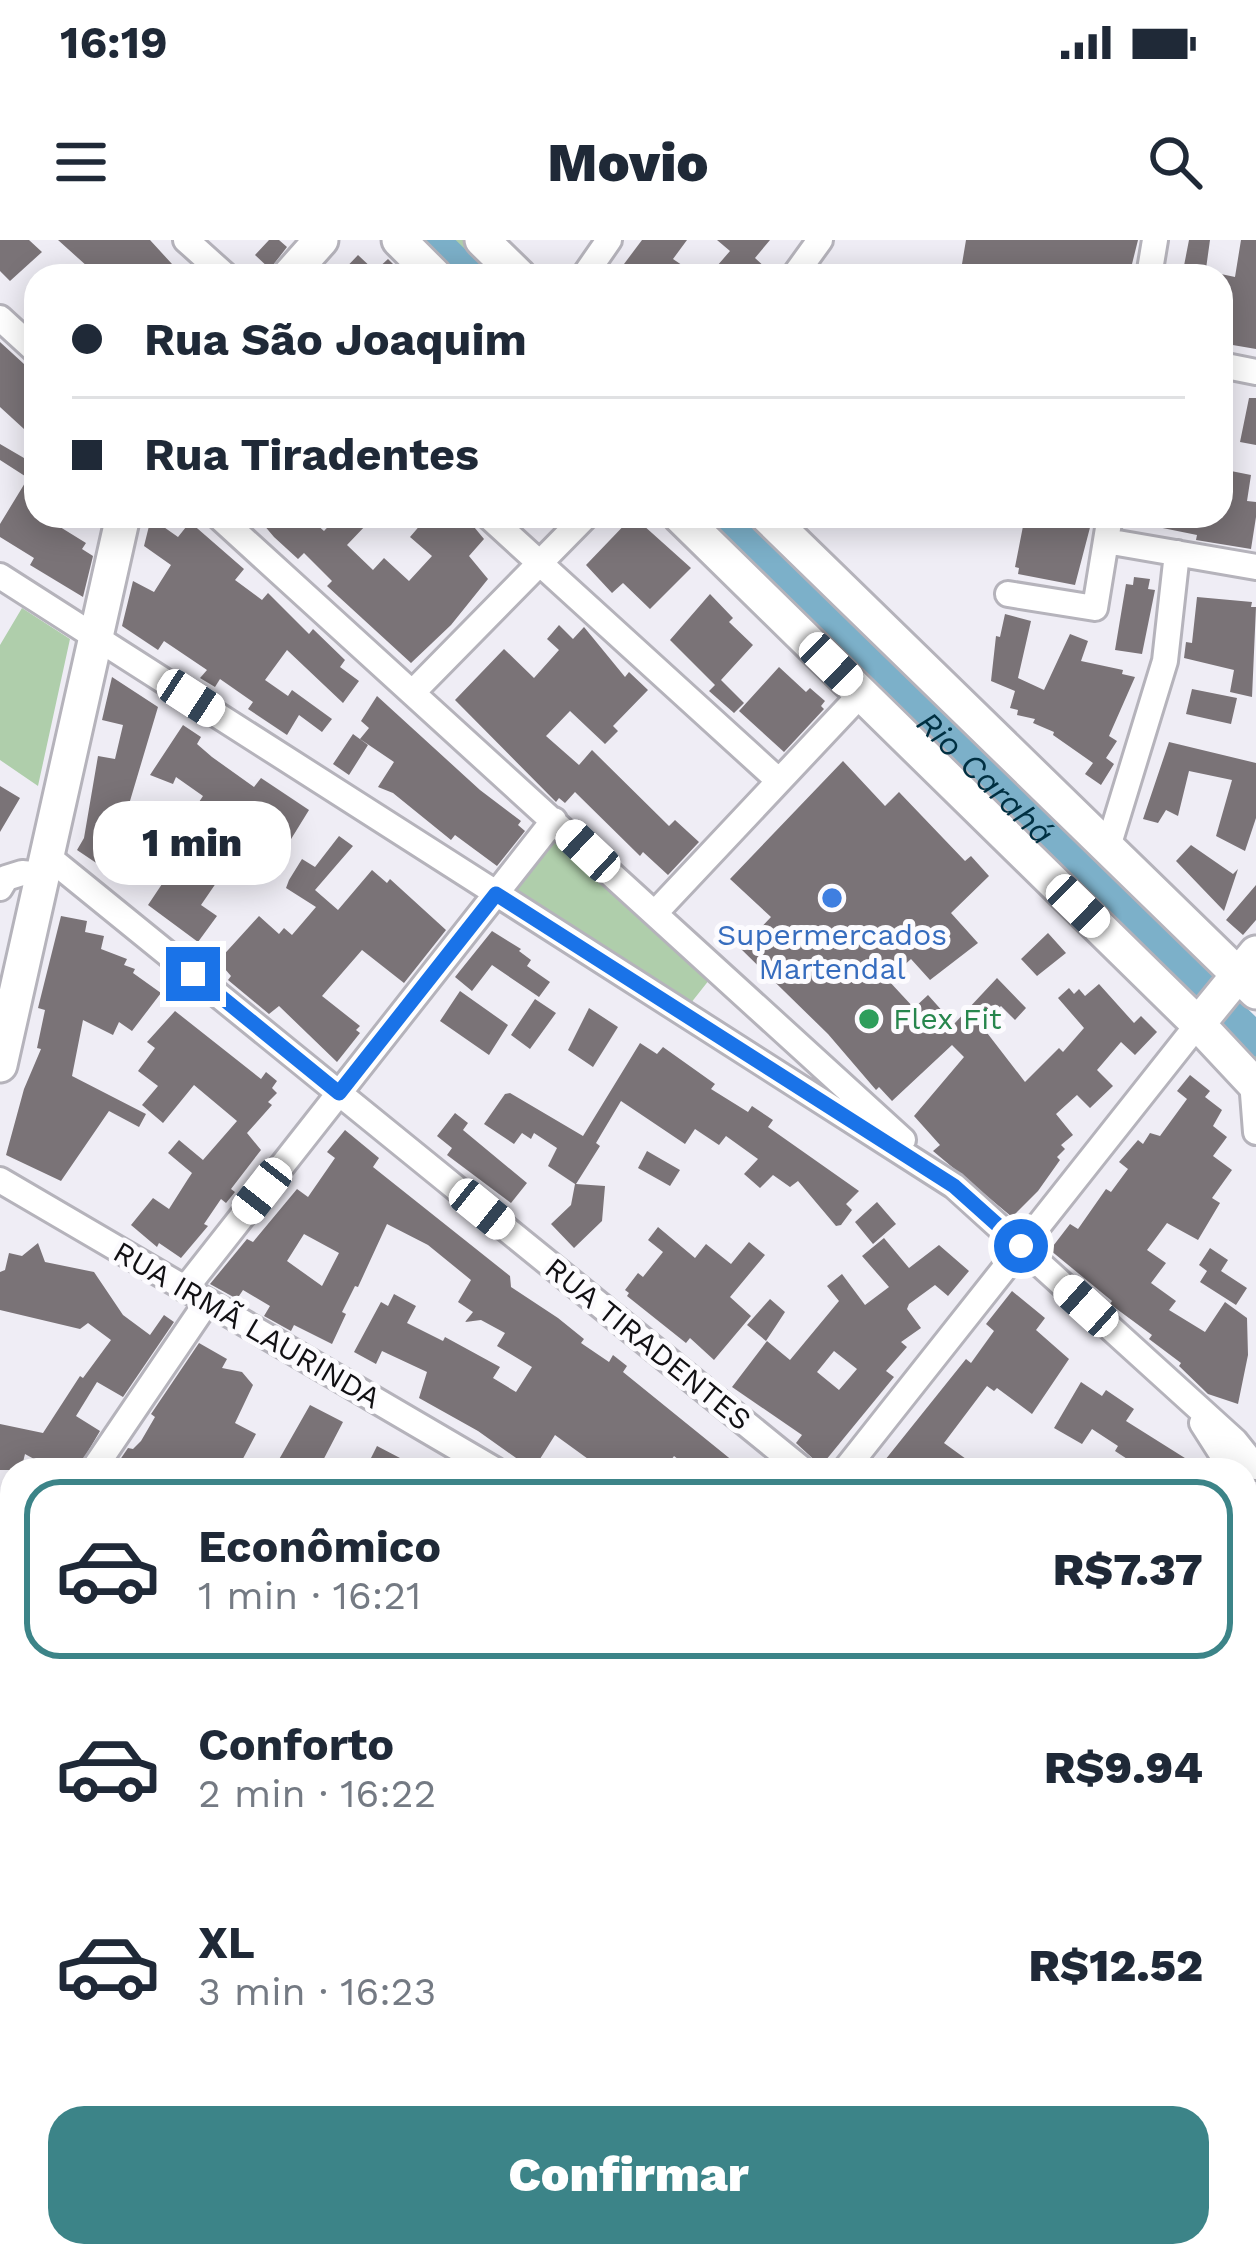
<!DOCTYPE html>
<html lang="pt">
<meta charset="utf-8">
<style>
body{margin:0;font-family:"Work Sans",sans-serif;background:#f6f6f7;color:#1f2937;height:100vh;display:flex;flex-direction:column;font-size:45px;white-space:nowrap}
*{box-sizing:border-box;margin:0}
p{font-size:39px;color:#747a83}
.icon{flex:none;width:66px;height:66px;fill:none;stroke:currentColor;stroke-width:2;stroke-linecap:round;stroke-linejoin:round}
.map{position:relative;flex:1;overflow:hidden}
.details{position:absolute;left:0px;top:1218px;width:1257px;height:810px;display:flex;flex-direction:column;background:#fff;border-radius:36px 36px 0 0;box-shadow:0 6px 30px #0003}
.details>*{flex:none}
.top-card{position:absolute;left:24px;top:24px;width:1209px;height:264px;border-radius:36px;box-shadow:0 6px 30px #0003;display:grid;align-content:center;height:264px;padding:0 48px;background:#fff}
.end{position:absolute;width:54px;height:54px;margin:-27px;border:15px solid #1a73e8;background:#fff;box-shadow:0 0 0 6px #fff}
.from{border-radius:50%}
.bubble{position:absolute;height:84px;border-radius:36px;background:#fff;box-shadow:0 6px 30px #0003;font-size:39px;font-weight:800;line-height:84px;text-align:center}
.car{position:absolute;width:36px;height:72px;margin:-36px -18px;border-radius:15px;box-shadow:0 0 9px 3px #0007;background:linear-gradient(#fff 24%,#345 0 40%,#fff 0 76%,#345 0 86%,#fff 0)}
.top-card b{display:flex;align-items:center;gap:42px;height:114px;font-size:45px}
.top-card b+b{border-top:3px solid #e0e1e3}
.top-card i{width:30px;height:30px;background:#1f2937}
ul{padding:21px 0 0;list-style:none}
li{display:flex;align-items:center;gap:36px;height:180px;margin:0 24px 18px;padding:0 24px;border:6px solid transparent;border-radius:36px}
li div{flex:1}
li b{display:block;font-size:45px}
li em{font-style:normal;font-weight:800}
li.selected{border-color:#3c8488}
li>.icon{width:108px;height:108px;stroke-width:1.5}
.primary-button{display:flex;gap:24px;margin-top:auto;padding:24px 48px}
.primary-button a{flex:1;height:138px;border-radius:36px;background:#3c8488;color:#fff;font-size:48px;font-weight:800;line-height:138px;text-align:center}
.status{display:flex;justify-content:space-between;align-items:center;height:84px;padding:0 60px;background:#fff;direction:ltr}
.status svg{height:33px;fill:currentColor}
header{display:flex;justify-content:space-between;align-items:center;height:156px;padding:0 48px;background:#fff;font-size:54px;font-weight:800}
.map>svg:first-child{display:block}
.green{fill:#afceab}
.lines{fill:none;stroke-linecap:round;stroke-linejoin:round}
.river{stroke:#7cb0c9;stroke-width:33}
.building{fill:#7a7377;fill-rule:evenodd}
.minor-casing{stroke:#b5b3bb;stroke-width:30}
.major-casing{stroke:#b5b3bb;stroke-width:39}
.minor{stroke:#fff;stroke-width:24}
.major{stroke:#fff;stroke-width:33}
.route{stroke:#1a73e8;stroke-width:15}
.shop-dot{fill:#3f7fe0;stroke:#fcfbfe;stroke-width:4.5}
.leisure-dot{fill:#2e9e5b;stroke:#fcfbfe;stroke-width:4.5}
.labels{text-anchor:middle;stroke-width:10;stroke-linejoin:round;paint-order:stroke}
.shop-label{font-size:30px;fill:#366cbe;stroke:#fcfbfe}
.leisure-label{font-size:30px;fill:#27864d;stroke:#fcfbfe;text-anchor:start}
.street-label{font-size:30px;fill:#111013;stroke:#fcfbfe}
.water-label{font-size:33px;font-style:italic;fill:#003042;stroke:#fcfbfe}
</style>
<div class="status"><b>16:19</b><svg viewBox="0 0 49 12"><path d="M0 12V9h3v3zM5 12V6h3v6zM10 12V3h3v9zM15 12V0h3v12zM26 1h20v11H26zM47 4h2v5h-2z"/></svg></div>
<header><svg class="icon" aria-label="menu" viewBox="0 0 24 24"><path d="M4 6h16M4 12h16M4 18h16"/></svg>Movio<svg class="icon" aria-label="search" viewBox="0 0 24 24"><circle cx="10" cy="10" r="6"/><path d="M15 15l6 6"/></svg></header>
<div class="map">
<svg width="1256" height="2028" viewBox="0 0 1256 2028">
<rect width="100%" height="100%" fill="#efedf5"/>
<path class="green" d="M418,0H468L506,36H454Z
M698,276H755L1222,736L1193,766Z
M22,368L70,399L38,546L0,520V405Z
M554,580L717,730L683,773L496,654Z
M1239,762L1256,779V826L1217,786Z
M1256,1725V1805L1245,1824V1744Z
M396,2016H564L561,2028H441Z"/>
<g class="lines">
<g class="river">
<path d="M432,0L469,36"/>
<path id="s1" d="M717,276L1256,800"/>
<path d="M1245,1786L1256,1766"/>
<path d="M1245,1902H1256"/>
<path d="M1112,2028L1118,2016"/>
</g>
</g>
<path class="building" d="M0,0H29L42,12L10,41L0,31Z
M58,0H150L183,36H98Z
M269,0H279L287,7L270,29L255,15Z
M642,0H687L673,19L698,36H615Z
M717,0H770L755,18L766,28L759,36H730L717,26L730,11Z
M966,0H1138L1129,36L1055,33V36H960Z
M1189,0H1210L1205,36H1182Z
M1241,0H1256V109L1221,103V34L1235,37Z
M358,15L375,31L388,19L405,36H338Z
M0,102L36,135V200L0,167Z
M1249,158H1256V205L1240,202Z
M0,204L36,225V276H56L52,282L86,303L82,309L93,316L83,357L30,325L34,318L0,297V284L28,238L0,220Z
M1221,229L1251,235L1247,261L1256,262V277L1251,309L1196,300L1197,295L1138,283L1139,276H1221Z
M271,276H307L324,291L338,276H359L367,284L347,305L373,330L384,318L409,341L432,316L410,297L428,276H465L484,299L469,316L488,339L451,385L411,423L327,346L332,341L304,313L298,319L274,297L263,284Z
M633,276L691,328L650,369L623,343L612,353L586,325Z
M1025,276H1093L1075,345L1018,334L1019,328L1015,327Z
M151,278L178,297L190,282L244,329L235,340L262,360L268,353L309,394L313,389L345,420L340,427L359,441L343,463L287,410L265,440L288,456L292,450L332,479L322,492L299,475L287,495L248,469L253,462L220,439L215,447L200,438L207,430L164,401L158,410L122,386L133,341L154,352L171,325L144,306Z
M1134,337L1150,339L1148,349L1155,350L1142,414L1115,410L1126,344L1133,345Z
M710,354L733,378L729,382L753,405L721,440L744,463L734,473L709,451L715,445L670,400Z
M1197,357L1252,362L1251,367H1256L1252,457L1230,452L1234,430L1184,418L1186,402L1192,403Z
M1005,374L1031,381L1018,438L1044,450L1070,394L1088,401L1081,421L1123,430L1122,434L1135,437L1109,496L1117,501L1106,518L1114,524L1101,545L1085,534L1093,523L1053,495L1054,492L1033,483L1035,479L1017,475L1018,470L1010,468L1015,451L991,441L996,396L1000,397Z
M559,385L573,399L584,387L625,437L629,432L648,450L613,486L618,491L605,504L570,471L546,496L579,525L592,510L669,586L675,580L699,602L668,635L643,612L640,616L575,552L565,563L559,558L556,562L455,460L504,409L534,438L559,410L547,399Z
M779,427L806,452L810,448L825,461L821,466L824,469L784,512L739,471Z
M112,437L158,467L127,571L131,564L209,614L226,585L197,565L203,556L176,537L173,544L150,535L183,485L201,497L197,504L212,517L254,547L261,538L309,570L288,604L276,597L260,617L255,613L238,638L225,630L201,665L217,676L198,702L148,665L162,644L157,641L165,627L141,609L123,641L77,610L84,598L98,516L115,519L123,485L102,480Z
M1192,449L1237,458L1231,484L1186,474Z
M377,456L480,550L521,581L518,585L525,591L497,626L455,595L451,600L393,553L378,547L394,522L360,499L369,488L361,481Z
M353,494L368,505L349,535L333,524Z
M1169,502L1256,523V578L1245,611L1216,596L1232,540L1189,531L1178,576L1166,570L1158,583L1143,579Z
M843,521L885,566L899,552L965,621L971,616L989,636L951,673L978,703L930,740L911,719L888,740L914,768L928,755L954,784L997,738L1026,768L1015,780L1001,766L981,785L1025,842L1059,808L1063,812L1084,788L1058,758L1069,748L1074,754L1079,749L1085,756L1099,744L1134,783L1141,776L1157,792L1135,815L1121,802L1097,830L1113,846L1090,868L1077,855L1056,874L1073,895L1061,905L1065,909L1057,917L1060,920L1038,951L1012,977L933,911L940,905L914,876L964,817L952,805L892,861L879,847L876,850L828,794L741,709L771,677L730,639Z
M0,546L20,558L0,592Z
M339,596L353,606L315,650L338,670L372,630L387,643L390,639L446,690L404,743L362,710L322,756L360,786L356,790L360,793L337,822L279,766L269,774L228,740L231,736L218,721L259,676L279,694L284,688L292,695L316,667L286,648L289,640L302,619L315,627Z
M1191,605L1233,634L1238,629L1224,671L1176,621Z
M1256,645V680L1243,695L1226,680Z
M61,676L87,681L85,692L104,696L101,709L127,719L124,725L135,729L133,733L161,753L132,791L119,782L113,795L83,780L72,836L146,874L139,887L109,871L61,941L6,915L24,849L41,809L37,808L45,770L38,768Z
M492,691L521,709L519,711L531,720L527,726L550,742L539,757L492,725L472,751L455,737Z
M1048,693L1066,713L1037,736L1021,719Z
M460,751L508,785L489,815L440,781Z
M535,759L556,773L530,809L511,795Z
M589,768L618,787L593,827L568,810Z
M175,771L261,839L266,832L277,841L272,848L277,853L268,862L272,865L247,893L261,910L231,949L235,952L226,963L221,959L204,984L208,986L181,1018L159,1003L157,1007L131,985L153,958L169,969L188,939L192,933L168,913L179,900L203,920L237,881L194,845L163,883L142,865L158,846L138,831L155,808L147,802Z
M640,803L657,814L663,807L715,844L711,849L748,872L752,866L773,880L768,887L859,951L846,964L852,970L841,985L836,986L798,941L790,947L773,935L760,948L744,934L758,919L726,896L719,905L695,889L685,904L621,861L596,903L600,906L576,944L605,946L602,981L574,1008L551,984L571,965L575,944L548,926L557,908L534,893L531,899L522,893L514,904L484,884L505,854L510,853L583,896Z
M1190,835L1210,851L1205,857L1222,870L1213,886L1227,897L1213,916L1232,930L1212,958L1220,963L1198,1000L1167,983L1147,1010L1166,1023L1151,1043L1176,1061L1169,1070L1205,1092L1225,1062L1247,1078L1248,1115L1238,1164L1208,1154L1179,1126L1181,1123L1149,1099L1152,1095L1110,1064L1112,1061L1050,1010L1070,984L1078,989L1106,949L1111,952L1128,929L1119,922L1138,900L1143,904L1150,893L1160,896L1187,859L1177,851Z
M455,873L468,883L463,890L527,943L511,963L447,915L452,908L437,896Z
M345,890L379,918L373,927L510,1036L511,1047L558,1078L584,1099L581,1103L609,1122L613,1115L627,1126L623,1132L744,1230H692L674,1216L664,1230H591L595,1224L555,1195L533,1230L478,1191L419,1158L427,1132L382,1111L376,1124L354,1112L381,1062L388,1066L394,1054L416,1066L407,1083L443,1101L445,1097L500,1127L493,1138L516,1152L532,1127L497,1106L505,1093L481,1080L465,1082L473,1072L458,1062L471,1040L428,1005L387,984L358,1047L355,1046L342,1072L346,1074L332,1104L294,1085L291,1091L264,1076L270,1066L243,1050L237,1059L210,1044L247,999L253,1002L297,949L308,957L335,918L327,912ZM304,994L339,1013L322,1046L287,1021Z
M647,911L680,930L670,946L638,928Z
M877,962L896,984L873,1004L855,982Z
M658,987L695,1018L706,1004L731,1024L749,1002L765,1015L730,1057L751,1076L714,1120L690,1098L686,1103L627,1056L629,1053L625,1050L638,1033L643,1037L663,1012L648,1000Z
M884,998L909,1028L939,1005L969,1031L948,1056L935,1045L909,1064L907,1069L921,1088L901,1102L907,1107L886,1131L894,1137L821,1226L796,1203L802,1195L732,1147L767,1101L790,1120L839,1061L827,1046L842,1034L865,1065L889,1047L862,1016ZM834,1111L857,1129L839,1150L817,1132Z
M38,1003L45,1022L94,1032L123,1075L150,1095L164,1075L174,1082L123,1157L97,1142L76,1176L100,1191L77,1230L56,1224L52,1229L25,1214L21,1230H0V1184L43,1193L80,1136L83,1138L111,1100L88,1083L80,1089L0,1070V1032L5,1030L9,1013L22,1016Z
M1210,1008L1228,1020L1221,1031L1247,1048L1236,1065L1200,1042L1207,1031L1199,1025Z
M1012,1051L1045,1078L1036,1090L1069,1119L1032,1174L997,1148L994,1151L987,1146L944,1203L966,1219L956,1230H877L966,1119L971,1123L994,1091L986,1084Z
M770,1059L785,1072L766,1101L747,1085Z
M199,1103L227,1119L222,1128L242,1132L253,1145L235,1183L256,1194L237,1230H113L128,1208L133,1209L141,1201L155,1177L151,1174Z
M1081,1142L1102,1156L1106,1150L1134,1169L1126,1181L1204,1230H1144L1115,1211L1118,1206L1092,1189L1082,1204L1054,1188Z
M310,1165L343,1182L318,1230H273Z
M377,1206L423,1230H365Z"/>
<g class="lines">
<defs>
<path id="minor" d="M186,0L226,36
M584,36L609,0
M794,36L820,0
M1149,36L1155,0
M0,78L36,111
M1221,125L1256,132
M218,276L903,900
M488,276L779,541
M1106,301L1256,327
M0,336L954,946L1235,1201L1256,1227
M1008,354L1095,368L1110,276
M413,452L586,276
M1108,607L1165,421L1177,313
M46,615L803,1230
M0,648L6,638L22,633L42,635
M655,673L861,454
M1252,841L1256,892
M0,940L495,1230
M185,1049L554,580
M1202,1183L1232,1230
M93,1230L207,1062
M845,1230L1198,784
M1245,1439L1256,1459
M0,1531L12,1540
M1245,1996L1256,1999
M265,2028L268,2016
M826,2028L830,2016
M966,2028L972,2016
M997,2028L1003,2016"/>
<path id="major" d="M399,0L435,36
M482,0L519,36
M289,36L321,0
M680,276L1198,784L1256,846
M767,276L1256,752
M1198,784L1256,713
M0,825L123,276
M1245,1403L1256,1400
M1245,1714L1256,1695
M1245,1848L1256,1829
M0,1923L12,1926
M382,2016L432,2028
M561,2028L564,2016
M1068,2028L1075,2016
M1143,2028L1150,2016"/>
</defs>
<use href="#minor" class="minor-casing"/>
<use href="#major" class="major-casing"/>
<use href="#minor" class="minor"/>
<use href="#major" class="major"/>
</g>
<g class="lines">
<path class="route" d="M193,734L339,853L496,654L954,946L1021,1006"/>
</g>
<circle class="shop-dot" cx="832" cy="658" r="12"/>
<circle class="leisure-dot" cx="869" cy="779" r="12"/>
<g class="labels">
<g class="shop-label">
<text x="832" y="705">Supermercados<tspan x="832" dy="34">Martendal</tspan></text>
</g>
<g class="leisure-label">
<text x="893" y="789">Flex Fit</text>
</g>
<g class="street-label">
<text transform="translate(247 1085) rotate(30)" y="10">RUA IRMÃ LAURINDA</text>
<text transform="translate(648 1104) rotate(39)" y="10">RUA TIRADENTES</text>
</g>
<g class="water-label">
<text dy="12" stroke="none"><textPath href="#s1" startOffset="375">Rio Carahá</textPath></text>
</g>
</g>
</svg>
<i class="end from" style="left:1021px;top:1006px"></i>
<i class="end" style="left:193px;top:734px"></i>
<div class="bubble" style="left:93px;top:561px;width:198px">1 min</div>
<i class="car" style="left:831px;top:424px;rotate:134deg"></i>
<i class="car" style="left:191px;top:458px;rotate:123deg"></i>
<i class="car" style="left:588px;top:611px;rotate:313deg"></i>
<i class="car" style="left:1078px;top:666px;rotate:134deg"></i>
<i class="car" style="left:262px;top:951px;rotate:218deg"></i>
<i class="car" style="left:482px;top:969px;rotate:129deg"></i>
<i class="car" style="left:1086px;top:1066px;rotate:312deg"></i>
<div class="top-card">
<b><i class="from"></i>Rua São Joaquim</b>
<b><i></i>Rua Tiradentes</b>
</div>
<section class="details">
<ul>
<li class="selected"><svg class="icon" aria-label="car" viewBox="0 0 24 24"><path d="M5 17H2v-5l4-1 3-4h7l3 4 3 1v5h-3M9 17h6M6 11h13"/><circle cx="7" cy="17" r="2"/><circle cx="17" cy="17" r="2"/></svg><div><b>Econômico</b><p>1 min · 16:21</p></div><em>R$7.37</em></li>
<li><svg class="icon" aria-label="car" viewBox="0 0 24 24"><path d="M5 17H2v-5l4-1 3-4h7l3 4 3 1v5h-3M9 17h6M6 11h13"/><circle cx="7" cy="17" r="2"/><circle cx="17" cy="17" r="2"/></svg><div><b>Conforto</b><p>2 min · 16:22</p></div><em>R$9.94</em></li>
<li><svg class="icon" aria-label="car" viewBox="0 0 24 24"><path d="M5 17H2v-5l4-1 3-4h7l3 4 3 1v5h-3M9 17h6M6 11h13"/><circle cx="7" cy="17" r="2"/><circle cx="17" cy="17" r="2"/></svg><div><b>XL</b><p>3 min · 16:23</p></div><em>R$12.52</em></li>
</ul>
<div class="primary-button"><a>Confirmar</a></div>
</section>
</div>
